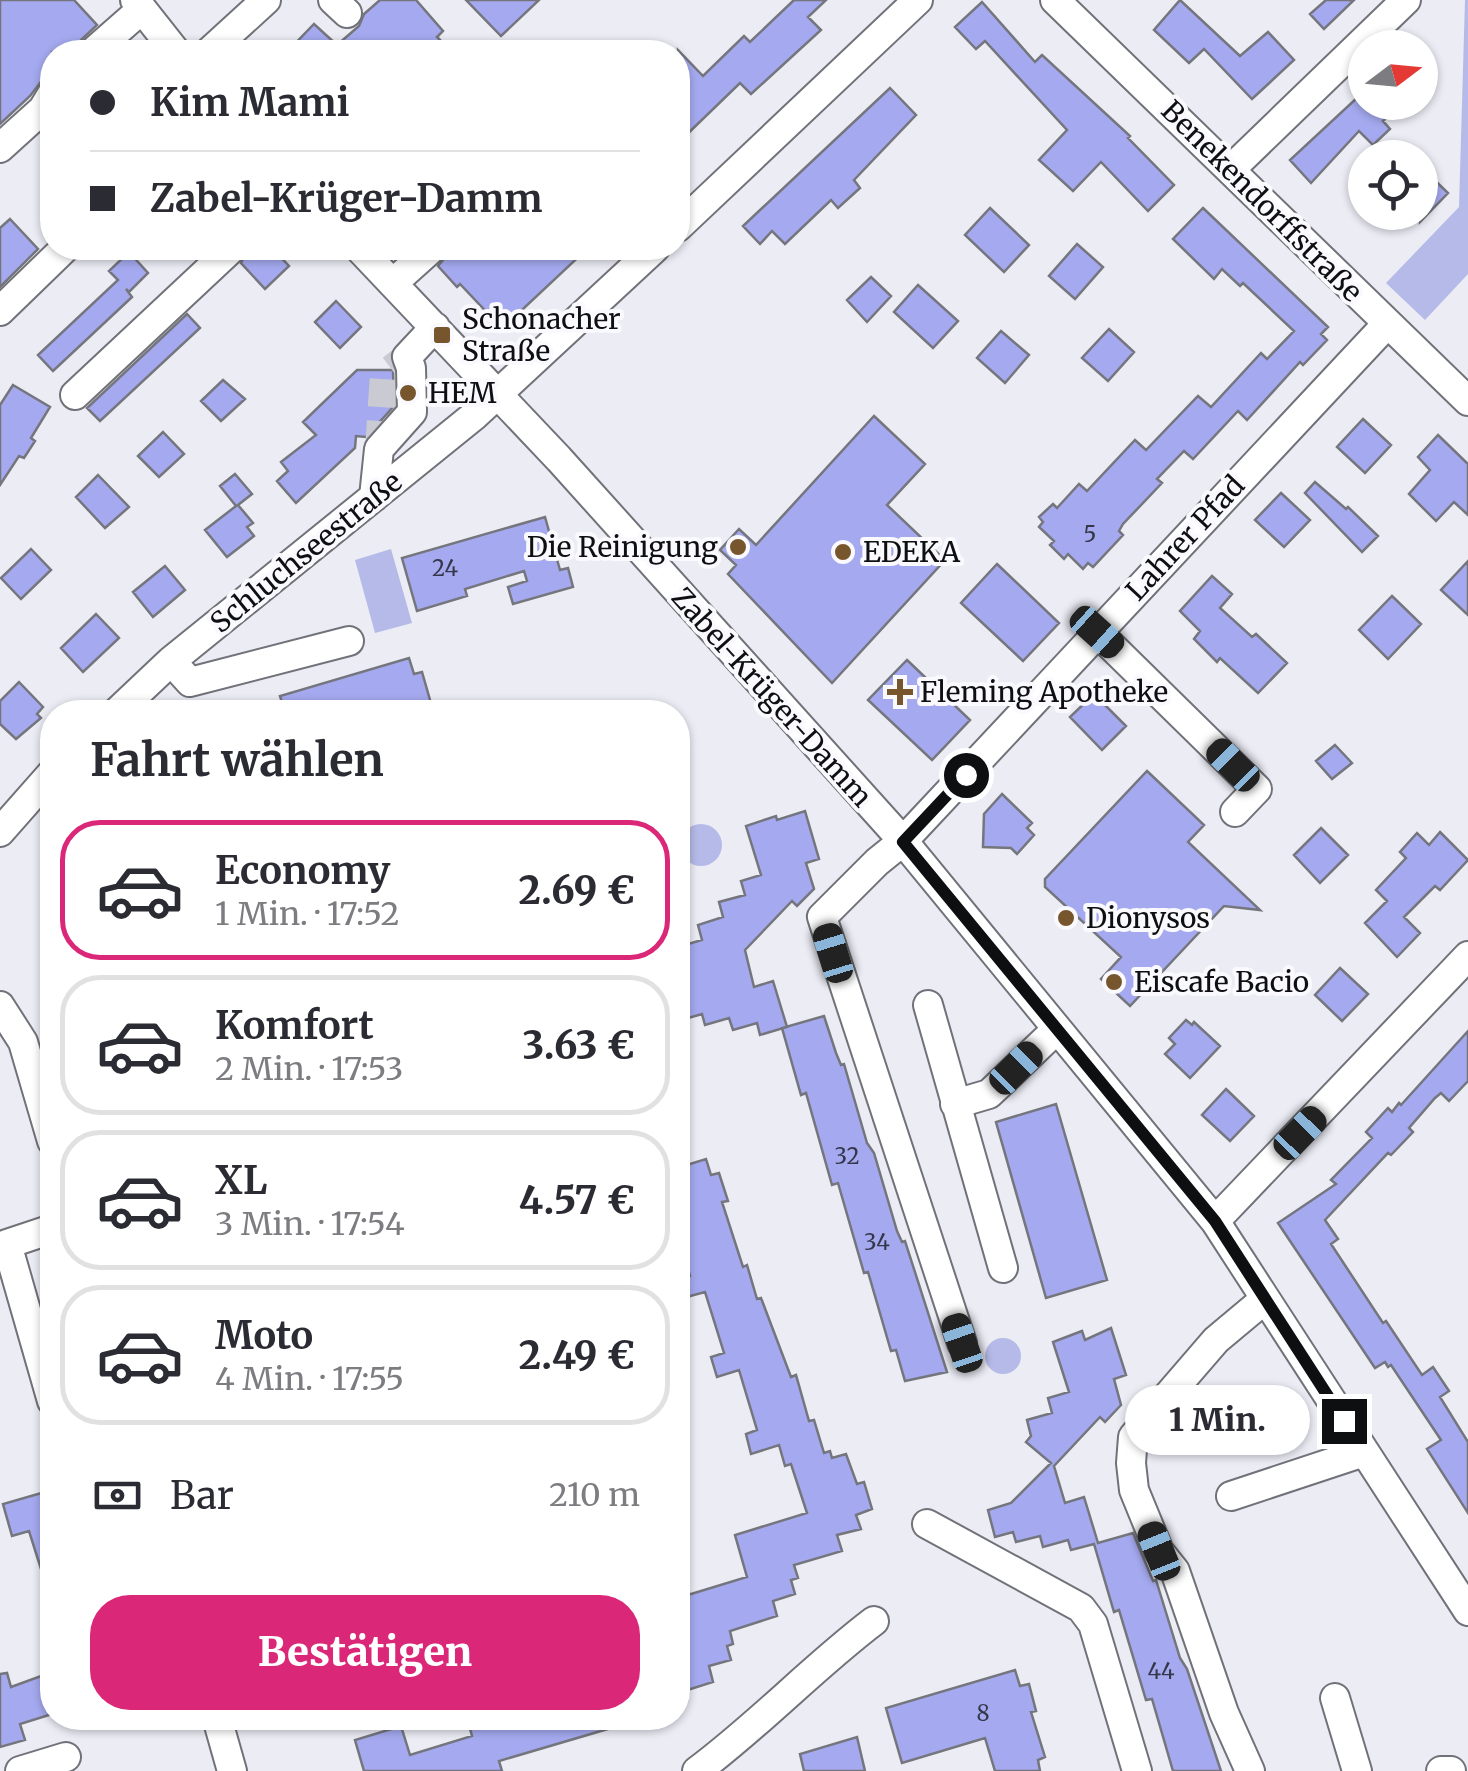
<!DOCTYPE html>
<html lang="de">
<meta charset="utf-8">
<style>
body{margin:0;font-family:Merriweather,serif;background:#f7f7f7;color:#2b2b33;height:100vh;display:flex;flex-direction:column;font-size:38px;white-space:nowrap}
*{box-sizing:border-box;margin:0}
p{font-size:32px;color:#7c7c81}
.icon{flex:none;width:55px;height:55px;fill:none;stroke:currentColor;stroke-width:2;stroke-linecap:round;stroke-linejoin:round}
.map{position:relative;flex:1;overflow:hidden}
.drawer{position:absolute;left:40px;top:700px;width:650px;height:1030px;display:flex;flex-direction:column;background:#fff;border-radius:40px;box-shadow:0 2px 8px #0004}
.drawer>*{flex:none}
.guide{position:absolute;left:40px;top:40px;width:650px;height:220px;border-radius:40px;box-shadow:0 2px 8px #0004;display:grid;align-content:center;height:220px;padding:0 50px;background:#fff}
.needle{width:65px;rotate:74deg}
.tools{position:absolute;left:1348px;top:30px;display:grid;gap:20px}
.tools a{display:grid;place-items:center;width:90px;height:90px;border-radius:50%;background:#fff;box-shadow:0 2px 8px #0004;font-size:50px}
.end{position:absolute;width:45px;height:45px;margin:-22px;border:12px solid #0e0f11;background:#fff;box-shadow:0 0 0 5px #fff}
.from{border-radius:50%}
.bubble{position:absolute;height:70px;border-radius:35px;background:#fff;box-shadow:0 2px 8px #0004;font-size:32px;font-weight:800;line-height:70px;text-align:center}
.car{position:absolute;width:30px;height:60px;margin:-30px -15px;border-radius:12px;box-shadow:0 0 8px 2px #0007;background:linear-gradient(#222 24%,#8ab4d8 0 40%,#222 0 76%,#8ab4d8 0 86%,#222 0)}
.guide b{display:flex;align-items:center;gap:35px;height:95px;font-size:38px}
.guide b+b{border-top:2px solid #e1e1e2}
.guide i{width:25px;height:25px;background:#2b2b33}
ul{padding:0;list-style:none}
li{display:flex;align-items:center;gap:30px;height:140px;margin:0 20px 15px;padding:0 30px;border:5px solid #e1e1e2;border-radius:40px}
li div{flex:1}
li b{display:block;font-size:38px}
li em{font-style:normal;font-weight:800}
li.on{border-color:#db2777}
li>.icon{width:90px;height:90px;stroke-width:1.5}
h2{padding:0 50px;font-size:45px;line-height:120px}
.pay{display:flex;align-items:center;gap:25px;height:110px;padding:0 50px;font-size:38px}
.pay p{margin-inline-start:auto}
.action{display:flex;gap:20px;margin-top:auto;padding:20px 50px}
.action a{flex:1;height:115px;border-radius:40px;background:#db2777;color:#fff;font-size:40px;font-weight:800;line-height:115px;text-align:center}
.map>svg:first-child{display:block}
.green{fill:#b5bae9}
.building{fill:#a5aaf0;stroke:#75767d;stroke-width:2.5}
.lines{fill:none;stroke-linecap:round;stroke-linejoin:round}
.minor-tunnel{stroke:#cacbd2;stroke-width:28;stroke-dasharray:28 14;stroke-linecap:butt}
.minor-casing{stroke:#717279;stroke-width:32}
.minor{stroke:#fff;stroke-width:28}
.route{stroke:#0e0f11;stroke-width:12}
.poi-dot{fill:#77552d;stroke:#f9f9fe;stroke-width:4}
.labels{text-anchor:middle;stroke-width:8;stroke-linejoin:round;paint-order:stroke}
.number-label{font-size:22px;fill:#343649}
.street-label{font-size:28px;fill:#0e0f11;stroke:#f9f9fe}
.poi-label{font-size:28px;fill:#0e0f11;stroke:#f9f9fe;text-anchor:start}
</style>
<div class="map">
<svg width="1468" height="1771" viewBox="0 0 1468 1771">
<rect width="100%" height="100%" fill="#ebecf4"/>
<path class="green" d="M1465,0H1468V274L1425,320L1386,283L1459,207Z
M391,549L412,623L375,633L355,560Z
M680 845a21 21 0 1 1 42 0a21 21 0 1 1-42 0Z
M985 1356a18 18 0 1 1 36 0a18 18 0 1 1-36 0Z"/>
<path class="building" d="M0,0H74L97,25L81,40L76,52H52V76L43,79L30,96L0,124Z
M380,0H416L443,31L437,37L443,43L432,52H287L314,24L337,45L359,26L364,14Z
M466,0H539L501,36Z
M794,0H826L808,17L821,30L751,94L740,83L678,143V50L703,76L744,36L750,42Z
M1180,0L1240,56L1268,32L1294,60L1252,99L1204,49L1189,63L1154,30Z
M1326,0H1354L1324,29L1310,14Z
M982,2L1035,62L1042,55L1130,136L1128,138L1174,185L1148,211L1101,162L1073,191L1039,160L1067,130L985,41L976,49L955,27Z
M890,88L916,115L854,180L860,188L838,208L831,200L785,244L772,231L760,244L743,226Z
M1359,96L1365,102H1403L1383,121L1390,129L1373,145L1359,131L1311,183L1290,160Z
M1420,166L1448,193L1420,222Z
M990,208L1029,245L1004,272L965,235Z
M1203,208L1328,327L1321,334L1327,340L1303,365L1300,362L1247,420L1238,411L1193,459L1184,451L1157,479L1162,483L1123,524L1119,531L1123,535L1093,567L1088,563L1083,569L1068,554L1064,559L1050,545L1054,541L1039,527L1043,522L1039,517L1053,504L1057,508L1079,484L1087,491L1135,440L1146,450L1198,396L1211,407L1261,353L1267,359L1294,331L1243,283L1240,286L1222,269L1214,279L1173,239Z
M10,219L38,249L0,287V228Z
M1077,244L1103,267L1075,299L1049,276Z
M249,248H272L289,266L265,289L241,263Z
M449,248H588L507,324L497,323L460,284L457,287L438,266L448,254Z
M129,252L148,273L129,292L126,289L132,297L53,371L38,355L118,280L109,271Z
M871,277L891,296L867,322L847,300Z
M918,285L958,321L933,348L894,312Z
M336,301L361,327L340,348L315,322Z
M187,314L200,328L100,421L87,408Z
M1109,329L1134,352L1108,381L1082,358Z
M1001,331L1029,355L1005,383L977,358Z
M357,370H393L394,406L366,437L356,436L355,448L296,503L277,481L288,471L281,462L316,435L303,422Z
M223,380L245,399L221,421L201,401Z
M13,385L50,407L31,438L35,441L24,458L19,456L0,485V405Z
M874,416L925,464L887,505L945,560L832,683L728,574L736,565L720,550L739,529L756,545Z
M1363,419L1391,445L1365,473L1337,447Z
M163,432L184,454L159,477L138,456Z
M1438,435L1468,464V515L1454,502L1436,521L1409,494L1430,470L1418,457Z
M235,474L252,494L238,505L253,523L247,527L254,536L227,557L205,530L236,506L220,486Z
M98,475L129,507L105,528L76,497Z
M1315,482L1346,509L1348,507L1378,536L1362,552L1305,493Z
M1281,493L1310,520L1284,547L1255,520Z
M545,517L560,570L568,568L573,587L513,604L508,587L527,581L524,571L465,589L467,596L417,611L402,558Z
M31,549L51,570L21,599L1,578Z
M1468,561V615L1441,590Z
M997,564L1059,623L1023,661L961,603Z
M165,566L185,590L153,617L133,592Z
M1212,576L1232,594L1220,608L1252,637L1256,634L1287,663L1258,693L1220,658L1217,662L1194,639L1200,631L1180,611Z
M1392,596L1421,624L1388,659L1359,630Z
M96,614L119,638L83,672L61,648Z
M409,658L414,674L422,672L430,700L417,704L420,712H285L280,696Z
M907,660L970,720L932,760L868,700Z
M19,682L43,707L37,714L41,718L16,739L0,724V701Z
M1094,694L1126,726L1102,750L1070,717Z
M1335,745L1352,763L1332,779L1316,761Z
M1147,771L1204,825L1188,842L1260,910L1224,906L1130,1006L1101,979L1121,957L1045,887V879Z
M1002,794L1032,823L1027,828L1034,835L1017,854L1011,848L983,847L984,814Z
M805,811L819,859L806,863L814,889L797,906L792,901L745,950L754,987L773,981L787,1027L760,1035L757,1023L733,1030L729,1018L705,1025L702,1014L685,1019L678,995V965L681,962L678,947L702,940L698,925L723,917L719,902L745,895L741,881L761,875L746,826L776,816L777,820Z
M1321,828L1348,855L1320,883L1294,855Z
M1440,832L1468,860L1440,890L1435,886L1404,917L1420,933L1397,957L1365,923L1387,901L1376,890L1406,858L1400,852L1417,833L1429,845Z
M1340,968L1368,994L1342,1021L1315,995Z
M824,1016L836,1053L841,1065L844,1064L867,1143L874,1153L897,1231L902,1242L905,1241L947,1372L905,1381L896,1350L891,1351L868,1272L864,1273L838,1183L832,1185L806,1093L801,1095L782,1028Z
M1186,1020L1192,1025L1194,1022L1220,1046L1190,1078L1165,1054L1175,1044L1169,1038Z
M1468,1031V1081L1449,1101L1441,1093L1435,1098L1409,1128L1413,1132L1391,1155L1388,1153L1325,1220L1338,1239L1331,1244L1383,1323L1386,1321L1422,1375L1433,1367L1449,1391L1440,1397L1468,1442V1513L1427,1449L1441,1440L1391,1365L1388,1367L1385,1362L1375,1368L1278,1223L1336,1184L1331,1180L1372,1138L1366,1132L1388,1108L1392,1112L1399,1103L1401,1105Z
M1226,1089L1254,1116L1230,1141L1202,1115Z
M1056,1104L1107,1280L1046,1298L996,1122Z
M706,1159L711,1175L719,1173L728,1201L722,1202L743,1267L747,1265L757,1299L761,1298L791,1377L796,1375L809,1421L814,1420L824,1453L830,1451L832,1458L846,1454L857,1484L864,1482L872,1509L856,1515L861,1529L837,1535L842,1551L794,1565L798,1578L791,1580L795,1594L773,1601L777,1616L730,1631L733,1644L727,1646L731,1660L709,1666L713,1682L678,1693V1644L683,1643L678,1624V1598L747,1577L735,1535L807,1513L791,1464L785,1466L779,1445L751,1454L746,1434L757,1430L739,1370L717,1377L711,1357L724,1353L705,1292L683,1298L678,1280L690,1276L678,1234V1194L688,1191L680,1167Z
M1111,1328L1126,1375L1114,1379L1121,1405L1105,1422L1100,1417L1054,1466L1065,1503L1084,1497L1098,1543L1133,1533L1153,1581L1156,1580L1180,1658L1187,1669L1221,1771H1173L1152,1699L1146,1700L1119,1610L1114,1612L1094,1544L1071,1550L1068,1540L1043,1547L1040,1536L1016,1542L1013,1532L995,1537L988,1510L1011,1503L1051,1463L1026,1442L1031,1436L1027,1420L1052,1413L1048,1398L1069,1392L1053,1342L1082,1331L1085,1340Z
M52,1490V1591H48L29,1531L12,1536L3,1504Z
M1015,1670L1020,1686L1029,1684L1036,1711L1031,1712L1045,1757L1038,1760L1040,1771H995L985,1738L902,1763L886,1708Z
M52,1672V1714L20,1724L25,1740L0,1747V1674L7,1673L11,1687Z
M467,1718H627L628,1723L499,1761L502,1771H364L355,1740L401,1726L410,1755L472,1736Z
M857,1737L865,1771H804L800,1754Z"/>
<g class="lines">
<path class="minor-tunnel" d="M379,449L384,374L407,357"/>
<defs>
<path id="minor" d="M135,0L176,52
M333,0L347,13
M1055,0L1468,401
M93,52L142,9
M209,52L266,0
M0,148L43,109L52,94
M1231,169L1406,0
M678,227L918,0
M359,248L559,459L903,841L1215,1221L1468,1611
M393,283L432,248
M0,311L65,248
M75,395L232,248
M374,497L379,449L412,412L411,368L407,357L435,327
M1097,632L1257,789L1235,812
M171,661L190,682L349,641
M117,712L171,661L475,415L655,248
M0,832L52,773
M928,1005L1003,1268
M0,1006L23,1042L52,1141
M955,1104L989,1094L1057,1029
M1215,1221L1468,956
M52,1229L7,1244L52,1401
M962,1343L822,917L877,862L903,841L1387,324
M1231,1496L1364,1452
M927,1524L1081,1608L1093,1624L1137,1771
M1335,1698L1357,1771
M217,1718L232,1771
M20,1771L66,1757
M697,1771C759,1725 812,1668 874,1621
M1250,1771L1224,1713L1175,1571L1159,1551L1134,1490L1131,1463L1133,1437L1153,1413L1216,1340L1265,1299
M1441,1771H1451"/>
</defs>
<use href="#minor" class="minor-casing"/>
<use href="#minor" class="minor"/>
</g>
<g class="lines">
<path class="route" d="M966,775L903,842L1215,1221L1344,1421"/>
</g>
<g class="poi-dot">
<rect x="432" y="325" width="20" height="20" rx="5"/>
<circle cx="408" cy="393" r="10"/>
<circle cx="738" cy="547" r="10"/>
<circle cx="843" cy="552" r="10"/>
<path d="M895 677h10v10h10v10h-10v10h-10v-10h-10v-10h10z"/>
<circle cx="1066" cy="918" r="10"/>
<circle cx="1114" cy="982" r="10"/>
</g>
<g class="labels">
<g class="number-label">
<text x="1090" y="542">5</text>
<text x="445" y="576">24</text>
<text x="847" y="1164">32</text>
<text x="877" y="1250">34</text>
<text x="1161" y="1679">44</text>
<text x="983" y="1721">8</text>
</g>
<g class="street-label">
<text transform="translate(1262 201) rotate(45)" y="10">Benekendorffstraße</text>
<text transform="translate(1185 538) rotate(-47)" y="10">Lahrer Pfad</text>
<text transform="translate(306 552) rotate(-39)" y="10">Schluchseestraße</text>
<text transform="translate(772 697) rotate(48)" y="10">Zabel-Krüger-Damm</text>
</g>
<g class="poi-label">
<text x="462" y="329">Schonacher<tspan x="462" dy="32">Straße</tspan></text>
<text x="428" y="403">HEM</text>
<text x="718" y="557" text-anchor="end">Die Reinigung</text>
<text x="863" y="562">EDEKA</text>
<text x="920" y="702">Fleming Apotheke</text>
<text x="1086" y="928">Dionysos</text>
<text x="1134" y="992">Eiscafe Bacio</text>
</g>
</g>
</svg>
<div class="tools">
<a><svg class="needle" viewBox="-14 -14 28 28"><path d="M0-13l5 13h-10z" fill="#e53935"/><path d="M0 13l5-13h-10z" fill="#7c7c81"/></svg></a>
<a><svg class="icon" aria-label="locate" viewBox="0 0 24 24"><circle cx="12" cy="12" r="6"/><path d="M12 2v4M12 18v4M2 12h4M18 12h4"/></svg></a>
</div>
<i class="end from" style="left:966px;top:775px"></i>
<i class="end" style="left:1344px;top:1421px"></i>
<div class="bubble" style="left:1125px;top:1385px;width:185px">1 Min.</div>
<i class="car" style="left:1097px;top:632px;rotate:132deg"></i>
<i class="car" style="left:1233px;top:765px;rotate:315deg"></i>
<i class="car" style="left:833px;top:953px;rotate:343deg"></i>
<i class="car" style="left:1016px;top:1068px;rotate:45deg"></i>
<i class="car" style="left:1300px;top:1133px;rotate:44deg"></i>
<i class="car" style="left:962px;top:1343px;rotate:341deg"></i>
<i class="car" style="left:1159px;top:1551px;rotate:338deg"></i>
<div class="guide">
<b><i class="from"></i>Kim Mami</b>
<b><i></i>Zabel-Krüger-Damm</b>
</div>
<section class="drawer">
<h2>Fahrt wählen</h2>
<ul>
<li class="on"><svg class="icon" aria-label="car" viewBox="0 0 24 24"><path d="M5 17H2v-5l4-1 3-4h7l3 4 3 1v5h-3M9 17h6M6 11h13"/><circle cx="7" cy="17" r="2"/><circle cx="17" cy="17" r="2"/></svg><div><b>Economy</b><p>1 Min. · 17:52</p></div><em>2.69 €</em></li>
<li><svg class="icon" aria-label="car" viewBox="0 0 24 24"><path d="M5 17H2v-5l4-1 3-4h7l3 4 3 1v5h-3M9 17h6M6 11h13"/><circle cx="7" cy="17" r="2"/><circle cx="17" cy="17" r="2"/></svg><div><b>Komfort</b><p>2 Min. · 17:53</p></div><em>3.63 €</em></li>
<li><svg class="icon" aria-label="car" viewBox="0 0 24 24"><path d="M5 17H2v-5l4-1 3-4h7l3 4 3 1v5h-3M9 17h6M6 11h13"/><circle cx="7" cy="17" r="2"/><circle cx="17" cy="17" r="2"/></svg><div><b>XL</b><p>3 Min. · 17:54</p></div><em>4.57 €</em></li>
<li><svg class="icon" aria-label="car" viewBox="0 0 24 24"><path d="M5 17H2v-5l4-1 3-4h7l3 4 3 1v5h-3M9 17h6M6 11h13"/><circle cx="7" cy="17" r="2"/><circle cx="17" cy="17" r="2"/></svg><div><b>Moto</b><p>4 Min. · 17:55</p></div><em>2.49 €</em></li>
</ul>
<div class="pay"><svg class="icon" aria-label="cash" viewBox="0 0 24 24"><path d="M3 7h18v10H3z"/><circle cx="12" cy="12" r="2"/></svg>Bar<p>210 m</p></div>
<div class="action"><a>Bestätigen</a></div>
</section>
</div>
